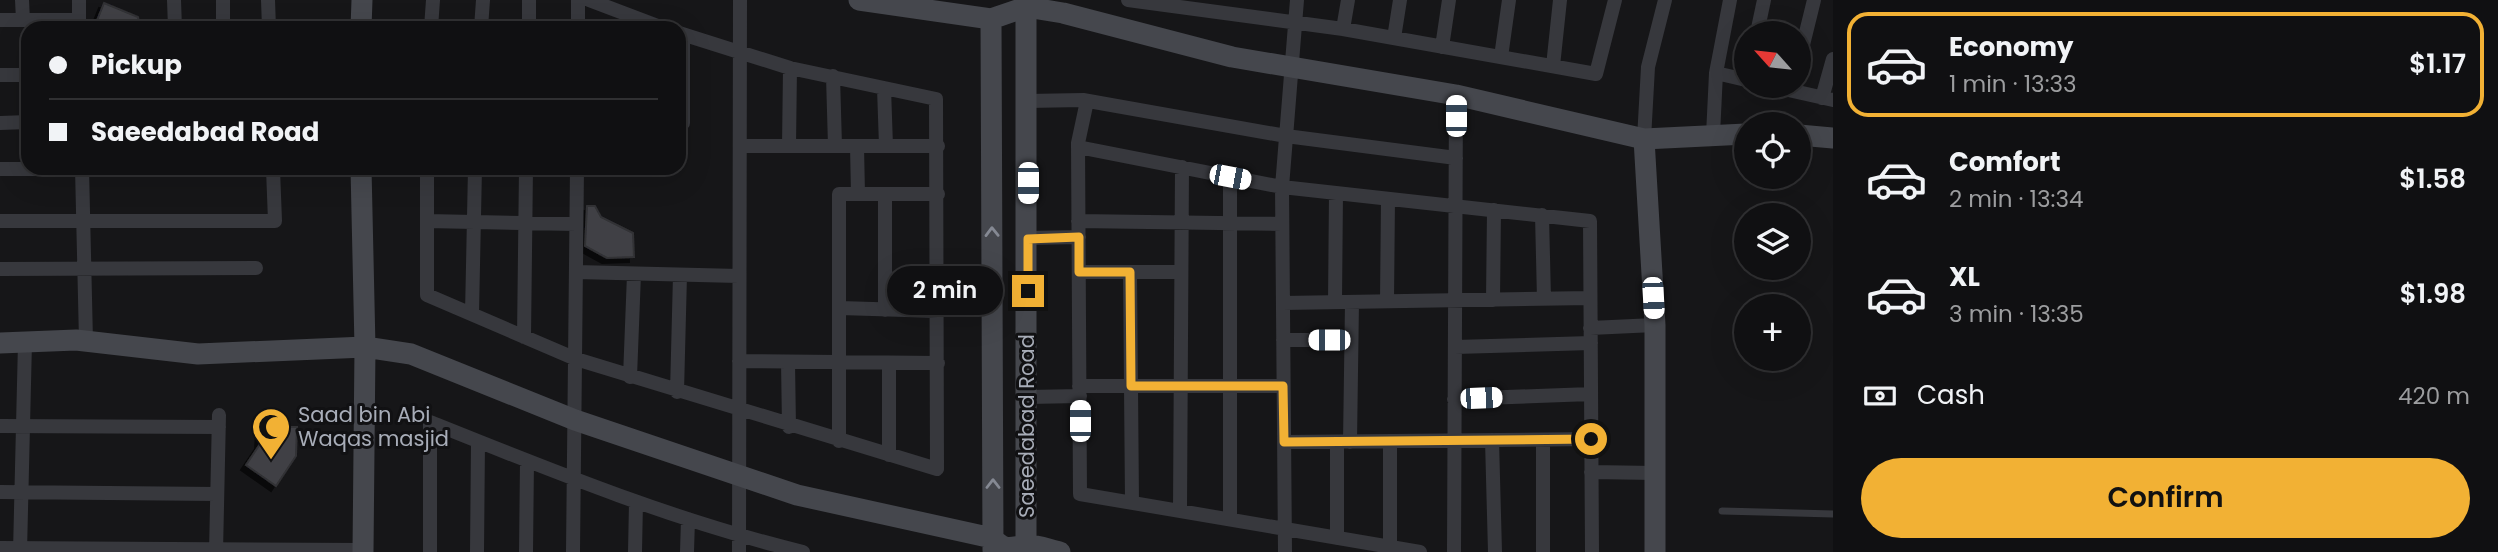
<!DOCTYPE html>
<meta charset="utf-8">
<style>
body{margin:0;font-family:Poppins,sans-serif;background:#19191b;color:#f1f3f6;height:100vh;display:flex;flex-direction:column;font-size:26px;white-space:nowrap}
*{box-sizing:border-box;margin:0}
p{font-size:23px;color:#9c9d9f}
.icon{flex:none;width:38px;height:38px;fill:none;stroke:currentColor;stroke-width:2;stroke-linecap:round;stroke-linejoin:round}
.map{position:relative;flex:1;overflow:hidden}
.drawer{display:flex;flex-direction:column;background:#101012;width:665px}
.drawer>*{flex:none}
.top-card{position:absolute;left:21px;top:21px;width:665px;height:154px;border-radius:21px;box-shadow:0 7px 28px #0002,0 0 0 2px #303032;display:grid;align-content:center;height:154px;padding:0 28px;background:#101012}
.needle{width:46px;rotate:297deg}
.buttons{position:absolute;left:1734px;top:21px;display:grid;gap:14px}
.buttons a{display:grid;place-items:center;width:77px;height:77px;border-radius:50%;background:#101012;box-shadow:0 7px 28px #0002,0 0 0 2px #303032;font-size:35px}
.end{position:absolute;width:32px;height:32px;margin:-16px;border:9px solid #f2b134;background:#111;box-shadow:0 0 0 4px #111}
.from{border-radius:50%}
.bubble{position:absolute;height:49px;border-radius:24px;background:#101012;box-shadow:0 7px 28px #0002,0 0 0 2px #303032;font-size:23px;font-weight:600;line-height:49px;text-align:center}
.car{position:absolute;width:21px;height:42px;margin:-21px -10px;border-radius:9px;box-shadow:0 0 5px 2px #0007;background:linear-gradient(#fff 24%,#345 0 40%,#fff 0 76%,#345 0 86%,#fff 0)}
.top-card b{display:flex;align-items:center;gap:24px;height:66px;font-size:26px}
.top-card b+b{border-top:2px solid #303032}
.top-card i{width:18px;height:18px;background:#f1f3f6}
ul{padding:12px 0 0;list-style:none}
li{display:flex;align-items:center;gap:21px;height:105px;margin:0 14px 10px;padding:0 14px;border:4px solid transparent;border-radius:21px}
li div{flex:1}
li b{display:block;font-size:26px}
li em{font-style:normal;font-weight:600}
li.selected{border-color:#f2b134}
li>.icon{width:63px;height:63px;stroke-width:1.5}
.pay{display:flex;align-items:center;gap:18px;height:77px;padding:0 28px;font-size:26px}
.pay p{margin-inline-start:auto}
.button{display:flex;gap:14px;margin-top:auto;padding:14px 28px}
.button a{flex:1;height:80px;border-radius:42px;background:#f2b134;color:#111;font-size:28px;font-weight:600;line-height:80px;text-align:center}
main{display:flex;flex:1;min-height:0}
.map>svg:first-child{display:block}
.building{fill:#404145;stroke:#303034;stroke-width:2;filter:url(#shadow)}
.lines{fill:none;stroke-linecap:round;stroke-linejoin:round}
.lane{stroke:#37383d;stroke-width:7}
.street{stroke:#37383d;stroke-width:14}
.secondary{stroke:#45474d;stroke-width:21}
.oneway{stroke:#858993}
.route{stroke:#f2b134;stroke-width:9}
.labels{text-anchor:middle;stroke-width:6;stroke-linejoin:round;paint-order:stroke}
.poi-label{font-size:21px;fill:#a8adb8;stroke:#111113;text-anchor:start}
.street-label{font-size:21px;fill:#a8adb8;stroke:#111113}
</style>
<main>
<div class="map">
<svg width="1833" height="552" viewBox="0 0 1833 552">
<defs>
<filter id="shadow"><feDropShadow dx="-5" dy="5" stdDeviation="0" flood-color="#0009"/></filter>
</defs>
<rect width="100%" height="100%" fill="#161618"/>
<path class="building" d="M104,3L138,17L140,28H94Z
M587,206H595L601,217L633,233L634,257L607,258L585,246Z
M261,427H297L296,456L276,486L246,465L260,444Z"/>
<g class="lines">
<path class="lane" d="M1722,511L1833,514"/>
<path class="street" d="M22,0L23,20
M79,0V27
M174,0L175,28
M223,0V28
M268,0L269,28
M589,0L663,28
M1128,0L1343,29L1596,74L1615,0
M0,20H79
M431,28L433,0
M481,28L483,0
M529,28V0
M578,28V0
M1343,29L1348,0
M1757,33L1764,0
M1394,38L1400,0
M1442,47L1449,0
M1501,57L1509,0
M1799,61L1814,0
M1553,66L1560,0
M1716,73L1746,80
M0,75H28
M833,76L835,146
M1771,86L1833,100
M884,88L886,146
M1822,98L1833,59
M1027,101L1083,100L1286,136L1456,158
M1087,101L1078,143L1080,494L1420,552
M0,123L28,122
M683,123V35
M1713,135L1716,73L1730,0
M1644,139L1648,67L1665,0
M740,146H938
M789,146L790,68
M857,146L858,194
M1078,147L1282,187L1590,221L1592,552
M82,168L86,341
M427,168V295L576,359L937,469L936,99L790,68L679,33
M0,169H361
M1542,215L1544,299
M0,221H275L273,169
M427,221L576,224
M1078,221L1282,224
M1028,238L1079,237
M0,269L256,268
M576,272L739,276
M1079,272H1181
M1130,272L1132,502
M1493,300L1494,210
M1387,301L1388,199
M1335,302L1336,193
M1283,303L1590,298
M840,308L938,311
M885,310V194
M472,314L475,168
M1590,328L1655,325
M524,337L526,168
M1283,340H1351
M1455,347L1591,343
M739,361L938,363
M788,362L789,427
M889,363V455
M630,377L634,274
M1079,386H1283
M677,392L680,275
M1028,397L1080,396
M1454,399L1591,394
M0,426L219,427
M1492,440L1495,552
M1543,440V552
M839,441V194H938
M1284,442L1591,439
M1350,442L1352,302
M1591,472L1655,473
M0,492L217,494
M1180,511L1182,167
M1230,519V177
M1337,538V442
M1390,547V441
M0,548L363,550
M20,552L25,342
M216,552L219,415
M430,552V422C552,471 675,521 803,552
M477,552L478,442
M526,552L527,461
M573,552L577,168
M635,552L636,502
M687,552L688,519
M739,552L740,0
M1285,552L1282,187L1297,0
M1454,552L1456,95"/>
<path class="secondary" d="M859,0L991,19L1026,7L1063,13L1232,57L1456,95L1644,139L1746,134
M1026,7V552
M991,19L993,550
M361,28L362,0
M1799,135L1833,138
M1644,139L1655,325V552
M361,168L365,347L363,552
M0,343L76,340L198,354L365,347L411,354L575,420L797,495L992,538C1007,552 1009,547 1027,545C1036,544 1050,550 1060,552"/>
</g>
<defs><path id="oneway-chevron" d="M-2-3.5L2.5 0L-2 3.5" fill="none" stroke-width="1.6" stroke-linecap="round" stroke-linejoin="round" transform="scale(1.75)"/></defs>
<g class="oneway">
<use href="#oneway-chevron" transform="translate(992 232) rotate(-91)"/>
<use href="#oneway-chevron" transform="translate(993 484) rotate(-90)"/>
</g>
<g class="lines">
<path class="route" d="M1028,291V239L1079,237V272H1130L1131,386H1283L1284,442L1591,439"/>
</g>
<defs>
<symbol id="mosque-pin" viewBox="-11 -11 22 30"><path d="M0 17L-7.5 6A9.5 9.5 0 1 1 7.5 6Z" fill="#f2b134" stroke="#111113"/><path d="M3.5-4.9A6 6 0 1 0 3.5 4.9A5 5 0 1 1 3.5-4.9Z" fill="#111"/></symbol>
</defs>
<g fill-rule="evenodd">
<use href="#mosque-pin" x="249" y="405" width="44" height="60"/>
</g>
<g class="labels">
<g class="poi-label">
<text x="298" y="422">Saad bin Abi<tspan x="298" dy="24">Waqas masjid</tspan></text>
</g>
<g class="street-label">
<text transform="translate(1027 426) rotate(-90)" y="7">Saeedabad Road</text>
</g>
</g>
</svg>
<div class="buttons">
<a><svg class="needle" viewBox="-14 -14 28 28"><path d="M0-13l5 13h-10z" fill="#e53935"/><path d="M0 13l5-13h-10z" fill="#9c9d9f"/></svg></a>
<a><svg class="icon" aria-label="locate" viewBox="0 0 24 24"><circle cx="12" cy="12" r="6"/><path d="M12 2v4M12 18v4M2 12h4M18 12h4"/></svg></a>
<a><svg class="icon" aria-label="layers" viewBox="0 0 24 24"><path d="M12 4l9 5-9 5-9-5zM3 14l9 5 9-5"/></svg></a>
<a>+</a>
</div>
<i class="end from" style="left:1591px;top:439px"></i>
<i class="end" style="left:1028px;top:291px"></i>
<div class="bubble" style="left:887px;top:266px;width:116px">2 min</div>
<i class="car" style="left:1456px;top:116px;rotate:0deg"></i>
<i class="car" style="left:1230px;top:177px;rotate:101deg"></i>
<i class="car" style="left:1028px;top:183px;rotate:180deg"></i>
<i class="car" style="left:1653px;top:298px;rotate:177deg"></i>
<i class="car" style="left:1329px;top:340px;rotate:270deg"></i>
<i class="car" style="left:1481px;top:398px;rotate:88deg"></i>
<i class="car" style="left:1080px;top:421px;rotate:0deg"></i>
<div class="top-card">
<b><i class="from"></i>Pickup</b>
<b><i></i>Saeedabad Road</b>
</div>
</div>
<section class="drawer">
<ul>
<li class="selected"><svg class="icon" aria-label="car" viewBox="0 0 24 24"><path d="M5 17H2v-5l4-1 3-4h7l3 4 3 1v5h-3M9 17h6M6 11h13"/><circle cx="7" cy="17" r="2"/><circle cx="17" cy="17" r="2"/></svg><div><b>Economy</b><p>1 min · 13:33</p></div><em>$1.17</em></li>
<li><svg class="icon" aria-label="car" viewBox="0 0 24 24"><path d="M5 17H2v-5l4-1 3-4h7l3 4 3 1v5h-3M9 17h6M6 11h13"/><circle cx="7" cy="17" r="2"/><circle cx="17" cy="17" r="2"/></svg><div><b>Comfort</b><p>2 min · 13:34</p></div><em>$1.58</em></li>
<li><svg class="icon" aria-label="car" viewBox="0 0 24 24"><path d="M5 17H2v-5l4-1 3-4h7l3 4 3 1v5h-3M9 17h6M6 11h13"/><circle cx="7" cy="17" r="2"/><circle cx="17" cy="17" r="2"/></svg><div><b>XL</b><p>3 min · 13:35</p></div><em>$1.98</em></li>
</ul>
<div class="pay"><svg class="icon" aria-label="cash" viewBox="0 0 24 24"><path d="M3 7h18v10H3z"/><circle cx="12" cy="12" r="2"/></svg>Cash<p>420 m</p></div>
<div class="button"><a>Confirm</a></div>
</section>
</main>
